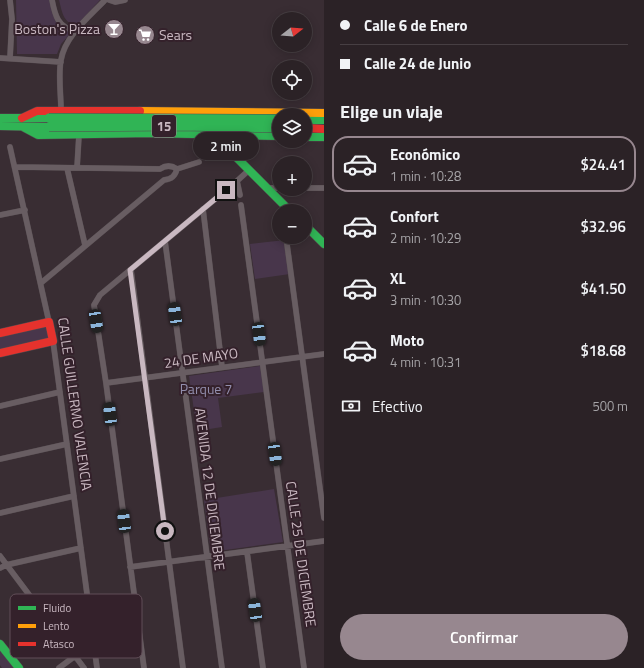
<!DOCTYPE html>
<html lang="es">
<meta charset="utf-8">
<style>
body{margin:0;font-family:"Titillium Web",sans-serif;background:#332a2e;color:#f1f3f6;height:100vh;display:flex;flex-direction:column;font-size:15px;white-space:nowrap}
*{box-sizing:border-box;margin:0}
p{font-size:13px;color:#a6a4a7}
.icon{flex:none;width:22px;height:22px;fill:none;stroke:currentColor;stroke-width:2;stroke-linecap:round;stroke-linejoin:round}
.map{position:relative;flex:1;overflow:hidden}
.sheet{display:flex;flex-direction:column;background:#2b2226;width:320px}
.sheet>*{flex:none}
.banner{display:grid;align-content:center;height:88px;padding:0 16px;background:#2b2226}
.needle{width:26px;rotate:73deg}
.controls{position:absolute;left:272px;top:12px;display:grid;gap:8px}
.controls a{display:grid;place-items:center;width:40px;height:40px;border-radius:50%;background:#2b2226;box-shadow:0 2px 10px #0003,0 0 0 1px #473f43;font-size:20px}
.end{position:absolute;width:18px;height:18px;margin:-9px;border:5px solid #c9b8c1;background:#111;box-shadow:0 0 0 2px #111}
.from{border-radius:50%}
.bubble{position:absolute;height:28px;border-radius:14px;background:#2b2226;box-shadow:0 2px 10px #0003,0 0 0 1px #473f43;font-size:13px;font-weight:600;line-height:28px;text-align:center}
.car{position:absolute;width:12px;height:24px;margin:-12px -6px;border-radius:5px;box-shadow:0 0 3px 1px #0007;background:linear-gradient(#222 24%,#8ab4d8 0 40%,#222 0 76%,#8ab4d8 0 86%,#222 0)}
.banner b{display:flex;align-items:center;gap:14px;height:38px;font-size:15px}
.banner b+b{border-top:1px solid #473f43}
.banner i{width:10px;height:10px;background:#f1f3f6}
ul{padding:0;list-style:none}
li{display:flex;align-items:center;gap:12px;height:56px;margin:0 8px 6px;padding:0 8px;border:2px solid transparent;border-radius:16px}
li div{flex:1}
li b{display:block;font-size:15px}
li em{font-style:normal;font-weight:600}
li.current{border-color:#97878f}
li>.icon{width:36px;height:36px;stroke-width:1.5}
h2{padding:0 16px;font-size:18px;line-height:48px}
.pay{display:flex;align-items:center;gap:10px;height:44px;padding:0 16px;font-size:15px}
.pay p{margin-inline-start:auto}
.action{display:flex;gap:8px;margin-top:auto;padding:8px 16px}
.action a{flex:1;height:46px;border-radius:24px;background:#97878f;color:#fff;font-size:16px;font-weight:600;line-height:46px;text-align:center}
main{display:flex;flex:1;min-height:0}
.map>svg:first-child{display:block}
.green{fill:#48364b}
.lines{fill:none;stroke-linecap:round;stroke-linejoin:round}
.street-casing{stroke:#52494d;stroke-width:6}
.fast-casing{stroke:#52494d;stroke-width:9}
.slow-casing{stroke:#52494d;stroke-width:9}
.jam-casing{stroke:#52494d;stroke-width:9}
.street{stroke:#685d62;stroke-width:5.5}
.fast{stroke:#30b455;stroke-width:8}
.slow{stroke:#ff9f0a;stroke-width:8}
.jam{stroke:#e5322d;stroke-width:8}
.fast-bridge-casing{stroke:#554a50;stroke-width:10;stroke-linecap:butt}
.fast-bridge{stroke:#30b455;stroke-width:9}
.route{stroke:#c9b8c1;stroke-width:5}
.labels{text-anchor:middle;stroke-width:4;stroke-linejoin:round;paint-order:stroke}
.shield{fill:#34212b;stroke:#9c8b94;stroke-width:1}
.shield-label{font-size:13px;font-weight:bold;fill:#c9b8c1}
.poi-label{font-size:14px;fill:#c9b8c1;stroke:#34212b;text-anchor:end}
.street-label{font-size:14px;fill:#c9b8c1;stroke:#34212b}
.park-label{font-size:14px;fill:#928ead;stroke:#34212b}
.key{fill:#34212b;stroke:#614e58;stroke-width:1}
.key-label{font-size:11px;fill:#c9b8c1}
</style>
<main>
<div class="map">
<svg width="324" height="668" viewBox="0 0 324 668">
<rect width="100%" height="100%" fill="#392d33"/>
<path class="green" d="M16,0H50L54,17L69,30V35L61,44L57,54H17Z
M59,0H100L77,25C63,24 62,11 59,0Z
M285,240L290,274L255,279L250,244Z
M47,326L49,339L0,350V337Z
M260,366L264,392L218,398L222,427L197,431L189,376Z
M274,489L283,542L211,552L204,500Z
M0,648L15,668H2L0,665Z"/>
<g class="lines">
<defs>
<path id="street" d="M52,0C55,16 58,27 75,31
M109,0L115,2L125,0
M0,58L61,62
M10,58L12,19L10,0
M61,110C61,95 58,74 61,60C65,36 89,17 105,0
M10,147L49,322
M207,158L229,150
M15,167L160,169C166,165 171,165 177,169L199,162
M67,168L85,245
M77,168L79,135
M237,181L240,195
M268,188H279
M305,188H324
M241,205L304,668
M203,209L222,367
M0,215L25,210
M286,237L324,518
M165,241L222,668
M131,270L183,668
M41,283L164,180C172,179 175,176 177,169
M53,341L97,668
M106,383L324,354
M0,406L60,392
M0,459L67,444
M0,513L74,496
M247,552L263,668
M0,556L84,668
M130,567L324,541
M0,568L6,565L81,548
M59,668L75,656
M144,668L106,383L94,305L100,295L237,181L249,170"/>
<path id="fast" d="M0,118H49
M305,120H324
M0,126L49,127
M23,127L38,135L150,133L279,136
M219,130L224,143L229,150L290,211
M305,137H324
M305,225L324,244
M0,644L19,668"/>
<path id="slow" d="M140,111L324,113"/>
<path id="jam" d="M22,118L37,111H140
M305,128L324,129
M0,333L49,322L53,341L0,353"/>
</defs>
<use href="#street" class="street-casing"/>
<use href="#fast" class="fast-casing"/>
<use href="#slow" class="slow-casing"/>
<use href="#jam" class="jam-casing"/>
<use href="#street" class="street"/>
<use href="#fast" class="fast"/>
<use href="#slow" class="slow"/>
<use href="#jam" class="jam"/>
<defs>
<path id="fast-bridge" d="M49,118L279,119
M49,127L182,126L279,128"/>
</defs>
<use href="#fast-bridge" class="fast-bridge-casing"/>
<use href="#fast-bridge" class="fast-bridge"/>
</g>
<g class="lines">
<path class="route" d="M165,531L130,270L226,190"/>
</g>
<defs>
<symbol id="bar-disc" viewBox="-11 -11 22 22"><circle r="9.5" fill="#97878f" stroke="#34212b"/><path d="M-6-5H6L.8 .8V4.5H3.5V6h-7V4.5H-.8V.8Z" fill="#fff"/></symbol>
<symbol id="supermarket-disc" viewBox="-11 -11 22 22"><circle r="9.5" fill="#97878f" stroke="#34212b"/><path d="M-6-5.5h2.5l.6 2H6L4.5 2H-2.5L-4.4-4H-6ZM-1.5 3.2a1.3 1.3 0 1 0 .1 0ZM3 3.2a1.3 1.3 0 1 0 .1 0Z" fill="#fff"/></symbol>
</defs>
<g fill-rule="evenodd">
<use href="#bar-disc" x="103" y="18" width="22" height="22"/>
<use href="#supermarket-disc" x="134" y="24" width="22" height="22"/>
</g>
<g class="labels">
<rect class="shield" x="152" y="115" width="24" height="22" rx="3"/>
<g class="shield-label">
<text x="164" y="131">15</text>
</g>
<g class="poi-label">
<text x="100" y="34">Boston's Pizza</text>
<text x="159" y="40" text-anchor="start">Sears</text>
</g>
<g class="street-label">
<text transform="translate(201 358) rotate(-8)" y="5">24 DE MAYO</text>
<text transform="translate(75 404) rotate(82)" y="5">CALLE GUILLERMO VALENCIA</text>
<text transform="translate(210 489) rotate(83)" y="5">AVENIDA 12 DE DICIEMBRE</text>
<text transform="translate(301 554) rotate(82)" y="5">CALLE 25 DE DICIEMBRE</text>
</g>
<g class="park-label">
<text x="206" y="394">Parque 7</text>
</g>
</g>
<rect x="10" y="594" width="132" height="64" rx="6" class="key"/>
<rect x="18" y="606" width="18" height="4" fill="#30b455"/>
<rect x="18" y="624" width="18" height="4" fill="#ff9f0a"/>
<rect x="18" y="642" width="18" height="4" fill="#e5322d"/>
<g class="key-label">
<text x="43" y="612">Fluido</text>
<text x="43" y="630">Lento</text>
<text x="43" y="648">Atasco</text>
</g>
</svg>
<div class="controls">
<a><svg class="needle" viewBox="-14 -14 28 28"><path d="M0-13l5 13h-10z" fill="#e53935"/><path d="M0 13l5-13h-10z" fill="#a6a4a7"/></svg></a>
<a><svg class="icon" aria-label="locate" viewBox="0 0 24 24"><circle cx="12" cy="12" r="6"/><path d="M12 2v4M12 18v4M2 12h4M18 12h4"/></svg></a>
<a><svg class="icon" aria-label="layers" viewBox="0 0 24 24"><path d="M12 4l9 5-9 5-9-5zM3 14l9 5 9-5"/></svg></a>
<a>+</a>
<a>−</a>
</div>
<i class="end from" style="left:165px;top:531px"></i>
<i class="end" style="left:226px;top:190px"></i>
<div class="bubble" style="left:193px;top:132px;width:66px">2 min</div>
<i class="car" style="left:175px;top:314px;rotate:352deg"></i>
<i class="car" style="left:96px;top:321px;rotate:171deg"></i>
<i class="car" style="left:259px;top:334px;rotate:173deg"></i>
<i class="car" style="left:110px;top:414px;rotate:353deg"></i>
<i class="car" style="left:275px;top:454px;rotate:172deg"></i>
<i class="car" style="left:124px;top:521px;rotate:353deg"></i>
<i class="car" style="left:255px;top:610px;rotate:352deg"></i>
</div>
<section class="sheet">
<div class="banner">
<b><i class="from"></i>Calle 6 de Enero</b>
<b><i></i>Calle 24 de Junio</b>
</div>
<h2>Elige un viaje</h2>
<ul>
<li class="current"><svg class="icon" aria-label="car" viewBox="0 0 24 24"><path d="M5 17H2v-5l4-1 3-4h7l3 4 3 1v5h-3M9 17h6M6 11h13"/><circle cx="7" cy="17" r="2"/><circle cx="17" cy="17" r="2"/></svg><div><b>Económico</b><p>1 min · 10:28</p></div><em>$24.41</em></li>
<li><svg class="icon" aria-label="car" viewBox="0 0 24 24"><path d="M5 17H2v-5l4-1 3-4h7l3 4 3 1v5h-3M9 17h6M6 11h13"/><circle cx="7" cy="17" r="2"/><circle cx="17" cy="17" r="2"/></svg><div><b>Confort</b><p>2 min · 10:29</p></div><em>$32.96</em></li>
<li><svg class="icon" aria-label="car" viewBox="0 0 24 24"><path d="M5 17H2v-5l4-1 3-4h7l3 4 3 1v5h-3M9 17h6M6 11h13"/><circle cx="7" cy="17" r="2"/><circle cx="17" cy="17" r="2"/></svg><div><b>XL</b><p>3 min · 10:30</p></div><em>$41.50</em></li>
<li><svg class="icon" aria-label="car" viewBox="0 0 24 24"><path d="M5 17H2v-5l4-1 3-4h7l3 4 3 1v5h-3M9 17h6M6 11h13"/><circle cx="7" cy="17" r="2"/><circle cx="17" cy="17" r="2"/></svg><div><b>Moto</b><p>4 min · 10:31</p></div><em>$18.68</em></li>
</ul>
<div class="pay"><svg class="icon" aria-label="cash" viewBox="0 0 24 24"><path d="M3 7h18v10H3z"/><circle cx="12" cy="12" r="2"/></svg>Efectivo<p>500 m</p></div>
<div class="action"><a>Confirmar</a></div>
</section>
</main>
